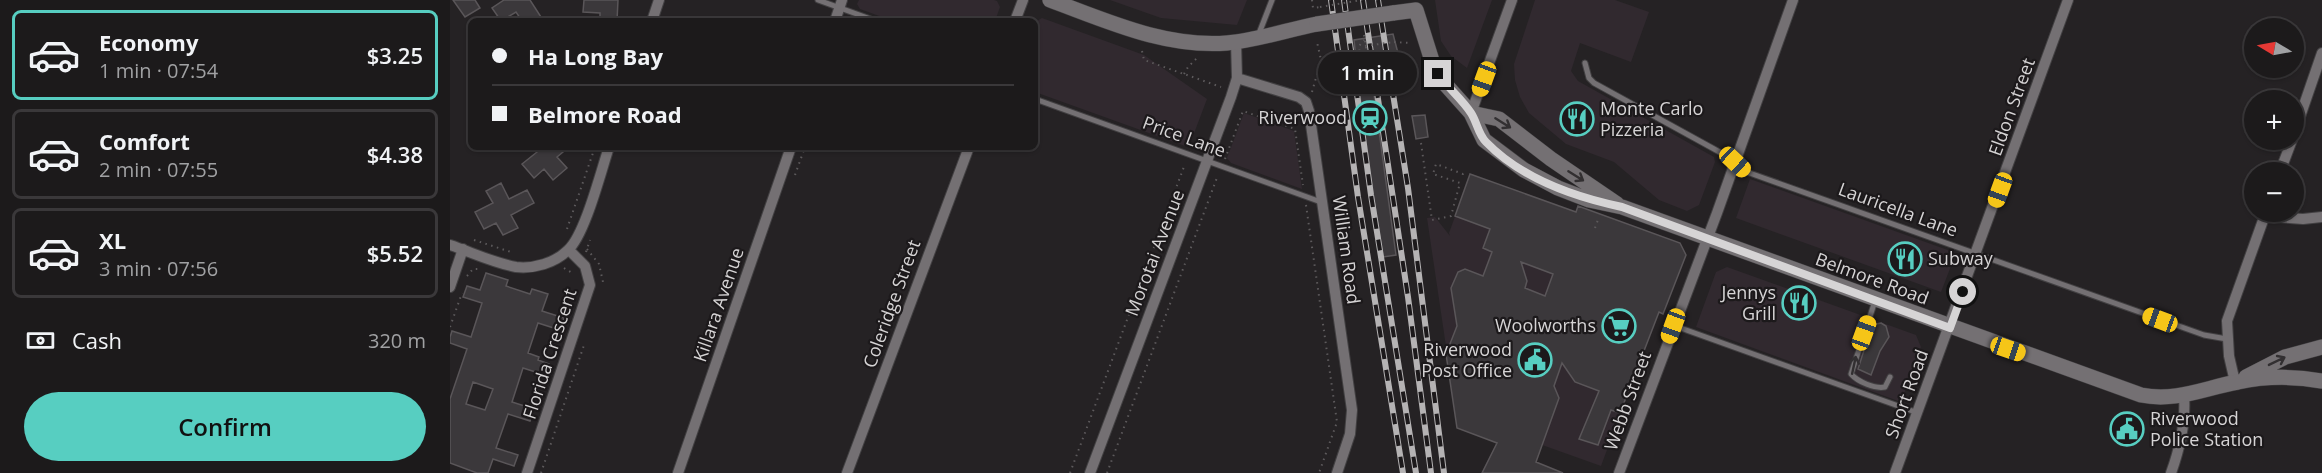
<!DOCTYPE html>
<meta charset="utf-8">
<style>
body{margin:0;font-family:"Open Sans",sans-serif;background:#292728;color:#f1f3f6;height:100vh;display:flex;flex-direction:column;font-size:22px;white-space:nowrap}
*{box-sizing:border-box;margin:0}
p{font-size:20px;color:#a0a1a3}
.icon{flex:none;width:33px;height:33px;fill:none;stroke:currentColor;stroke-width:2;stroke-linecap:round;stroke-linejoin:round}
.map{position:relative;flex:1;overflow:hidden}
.details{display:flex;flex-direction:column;background:#1c1a1b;width:450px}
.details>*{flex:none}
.top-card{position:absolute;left:18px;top:18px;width:570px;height:132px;border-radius:9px;box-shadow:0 2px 4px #0004,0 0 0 2px #3a383a;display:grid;align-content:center;height:132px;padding:0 24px;background:#1c1a1b}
.needle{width:39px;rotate:280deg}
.fabs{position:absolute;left:1794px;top:18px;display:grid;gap:12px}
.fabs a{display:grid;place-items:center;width:60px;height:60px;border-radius:50%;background:#1c1a1b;box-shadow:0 2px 4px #0004,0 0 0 2px #3a383a;font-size:30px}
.end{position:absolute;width:27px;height:27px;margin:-14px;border:8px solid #d6d4d5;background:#111;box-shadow:0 0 0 3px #111}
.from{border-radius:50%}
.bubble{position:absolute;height:42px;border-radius:21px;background:#1c1a1b;box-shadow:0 2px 4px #0004,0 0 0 2px #3a383a;font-size:20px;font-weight:600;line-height:42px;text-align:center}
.car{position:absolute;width:18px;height:36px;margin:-18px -9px;border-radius:8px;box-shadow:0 0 4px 2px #0007;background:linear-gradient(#f5c518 24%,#345 0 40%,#f5c518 0 76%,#345 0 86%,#f5c518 0)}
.top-card b{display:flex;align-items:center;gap:21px;height:57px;font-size:22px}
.top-card b+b{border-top:2px solid #3a383a}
.top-card i{width:15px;height:15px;background:#f1f3f6}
ul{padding:10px 0 0;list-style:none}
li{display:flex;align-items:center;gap:18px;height:90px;margin:0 12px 9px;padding:0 12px;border:3px solid #3a383a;border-radius:9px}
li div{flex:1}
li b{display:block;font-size:22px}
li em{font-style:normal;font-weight:600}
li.current{border-color:#57cec1}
li>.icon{width:54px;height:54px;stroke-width:1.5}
.pay{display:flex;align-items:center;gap:15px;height:66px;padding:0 24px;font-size:22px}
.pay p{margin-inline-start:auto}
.button{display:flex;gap:12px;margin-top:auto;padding:12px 24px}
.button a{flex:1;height:69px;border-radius:36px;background:#57cec1;color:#111;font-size:24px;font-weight:600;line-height:69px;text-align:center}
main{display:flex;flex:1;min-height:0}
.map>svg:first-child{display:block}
.built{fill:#31292f}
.building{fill:#3b383b;stroke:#5a5659;stroke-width:1.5;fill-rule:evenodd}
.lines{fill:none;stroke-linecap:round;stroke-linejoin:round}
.service-casing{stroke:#424042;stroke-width:7}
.minor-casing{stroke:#424042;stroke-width:12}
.secondary-casing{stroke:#424042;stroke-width:16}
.path{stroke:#5d5a5c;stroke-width:2;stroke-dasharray:1.5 4.5;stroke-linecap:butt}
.service{stroke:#747073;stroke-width:5}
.minor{stroke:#747073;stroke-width:10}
.secondary{stroke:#747073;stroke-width:15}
.rail-casing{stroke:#b5b3b4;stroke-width:6}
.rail{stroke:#1c191b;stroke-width:4;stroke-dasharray:11;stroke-linecap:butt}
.secondary-bridge-casing{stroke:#424042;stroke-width:16;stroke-linecap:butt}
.path-bridge{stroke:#5d5a5c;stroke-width:2;stroke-dasharray:1.5 4.5;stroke-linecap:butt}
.secondary-bridge{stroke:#747073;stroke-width:15}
.oneway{stroke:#322f31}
.route{stroke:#d6d4d5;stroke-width:8}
.labels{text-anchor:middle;stroke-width:4.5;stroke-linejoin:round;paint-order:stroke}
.street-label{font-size:18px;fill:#d6d4d5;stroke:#1c191b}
.poi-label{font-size:18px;fill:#d6d4d5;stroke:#1c191b;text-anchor:end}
</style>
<main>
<section class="details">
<ul>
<li class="current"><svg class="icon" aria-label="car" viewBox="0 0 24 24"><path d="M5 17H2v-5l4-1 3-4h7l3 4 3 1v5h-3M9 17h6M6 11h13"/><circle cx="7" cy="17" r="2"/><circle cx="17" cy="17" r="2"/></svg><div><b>Economy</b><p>1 min · 07:54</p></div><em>$3.25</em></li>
<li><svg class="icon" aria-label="car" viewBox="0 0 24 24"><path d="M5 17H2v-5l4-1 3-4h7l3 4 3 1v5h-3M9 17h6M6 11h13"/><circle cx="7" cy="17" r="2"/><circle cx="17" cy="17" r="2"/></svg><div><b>Comfort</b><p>2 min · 07:55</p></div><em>$4.38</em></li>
<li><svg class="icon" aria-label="car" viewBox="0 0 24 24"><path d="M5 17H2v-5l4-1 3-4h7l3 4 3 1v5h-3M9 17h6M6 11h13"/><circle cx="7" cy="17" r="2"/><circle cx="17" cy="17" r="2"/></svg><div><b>XL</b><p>3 min · 07:56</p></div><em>$5.52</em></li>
</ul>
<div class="pay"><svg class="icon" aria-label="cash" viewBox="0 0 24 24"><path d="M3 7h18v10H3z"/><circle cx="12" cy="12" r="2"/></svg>Cash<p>320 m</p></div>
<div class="button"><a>Confirm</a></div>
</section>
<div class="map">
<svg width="1872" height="473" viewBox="0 0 1872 473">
<rect width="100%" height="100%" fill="#252224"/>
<path class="built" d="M409,0H544L547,1L550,7L545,21H443L410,9L407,4Z
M660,0H797L787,25L711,18Z
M985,0H1042L1017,68L1001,56L991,41Z
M1085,0H1165L1199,12L1181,62L1130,43L1121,71L1128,81L1264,157L1265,162L1249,205L1237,211L1209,200L1164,162L1116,144L1079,113L1070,97L1065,80L1064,64Z
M592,18L694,55L757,99L740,144L735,146L585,92V26L587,21Z
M794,113L844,131L852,189L781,163L777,158Z
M1024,176L1226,249L1229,256L1151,466L1006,414L977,218L985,217L1000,236L999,233L1018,181Z
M1300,179L1506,253L1491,292L1286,218Z
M1277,267L1466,335L1471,347L1451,402L1246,327L1266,272Z"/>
<path class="building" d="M3,0H25L30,8L15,17Z
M54,0H80L91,17L84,21H72L66,12L51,21L42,8Z
M134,0H168L167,21H150V13L133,12Z
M943,34L949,57H945V61L920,65L946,255L933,257L916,150L904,40Z
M975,115L978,137L966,139L962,116Z
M82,147H119L107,157L117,168L103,180L94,169L84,178L72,164L87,152Z
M1020,174L1126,212L1128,206L1230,243L1236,255L1213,314L1209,312L1170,413L1161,410L1148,445L1129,439L1149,391L1125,382L1112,363L1104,386L1109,398L1086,462L1113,473H1032L1047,443L1007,428L996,354L1007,326L1001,288L1008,272L1015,269L1033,276L1042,252L1033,248L1040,229L1005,216ZM1071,262L1103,274L1095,296L1075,288L1077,281Z
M51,183L59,199L77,190L84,203L61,215L68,228L53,235L46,223L34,229L25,212L43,203L36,191Z
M36,273L58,280L56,286L80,294L82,289L98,294L92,311L114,318L110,330L88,323L78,353L89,357L88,360L99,364L95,375L73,368L62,402L84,409L80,421L58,414L46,448L68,455L64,466L43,459L38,473H27L0,463V399L17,349L0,343V337L2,331L21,337L32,303L13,297L17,286L30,290ZM23,382L43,389L35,410L16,404Z
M1431,323L1436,326L1439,337L1430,351L1421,375L1408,369L1422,325Z"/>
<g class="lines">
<defs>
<path id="service" d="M368,0L426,21
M808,36L822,0
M1135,63L1139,78L1144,83L1275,155L1294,171L1754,335L1777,339
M585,99L871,202
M1425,301L1401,374C1408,382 1425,389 1435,387L1440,377
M1225,326L1468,413"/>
<path id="minor" d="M202,21L209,0
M385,21L392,0
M565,21L573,0
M787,78L849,97L856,102L859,111L902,410L900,434L887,473
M1021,113L1062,0
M1844,134L1872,53
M1830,172L1842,140
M1815,216L1853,219L1872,217
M0,245C21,252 44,263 66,267C84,269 105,263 118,250C135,235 151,171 159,147
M0,287L13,249
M1785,382L1779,356L1777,321L1816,212
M77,473L140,285L135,266L119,250
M228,473L341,147
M397,473L519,147
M640,473L781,97L787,78L786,42
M1169,473L1267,213L1343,0
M1445,473L1618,0
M1721,473C1730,448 1736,423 1734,396"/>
<path id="secondary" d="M600,0C657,21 715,48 777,43C808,40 837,30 867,24
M943,13L966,10L983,64L996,85L1021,113L1034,140L1074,170L1108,188L1139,200L1172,207L1691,395C1726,402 1754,388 1788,382C1816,376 1844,376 1872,381
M1021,113L1049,119L1101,159L1167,204
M1796,377L1835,357L1872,347"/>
</defs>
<use href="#service" class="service-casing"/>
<use href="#minor" class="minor-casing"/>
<use href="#secondary" class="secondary-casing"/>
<path class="path" d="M862,0L863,8L870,7
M914,35L917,54L911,62L916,92
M944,42L960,43
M692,51L694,60L771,87
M910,57L909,46L914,40
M734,74L738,67L747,58
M862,92L871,60L867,42
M908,94L925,91
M971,143L982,220L1001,216L1010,183L983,174L986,164L1013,174L1014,171
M775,159L793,111L845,129L853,185
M345,175L355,147
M856,205L887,422L869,473
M1145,228L1149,217
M117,229L145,147
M24,240L61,252
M137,249L149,264L153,282
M136,252L140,240
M114,268L124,274
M17,276L23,269H29
M0,327L12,293
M91,473L134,345
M620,473L735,164
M657,473L768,175"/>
<use href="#service" class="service"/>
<use href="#minor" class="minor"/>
<use href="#secondary" class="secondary"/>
<defs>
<path id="rail" d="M881,0L908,197L953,473
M894,0L921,195L966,473
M913,0L958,297L981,473
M928,0L958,188L994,473"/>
</defs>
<use href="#rail" class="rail-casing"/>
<use href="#rail" class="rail"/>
<defs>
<path id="secondary-bridge" d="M867,24L943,13"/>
</defs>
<use href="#secondary-bridge" class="secondary-bridge-casing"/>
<path class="path-bridge" d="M870,7L912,0
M915,46L944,42"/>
<use href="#secondary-bridge" class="secondary-bridge"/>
</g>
<defs><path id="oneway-shaft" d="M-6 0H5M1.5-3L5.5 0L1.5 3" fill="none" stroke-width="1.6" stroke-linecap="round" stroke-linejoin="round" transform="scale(1.5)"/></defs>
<g class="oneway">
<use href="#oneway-shaft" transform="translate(1053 123) rotate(32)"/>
<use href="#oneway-shaft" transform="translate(1126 176) rotate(32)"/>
<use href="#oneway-shaft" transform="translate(1827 361) rotate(-26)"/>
<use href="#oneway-shaft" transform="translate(1404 365) rotate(-78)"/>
</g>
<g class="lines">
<path class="route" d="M988,74C998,88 1012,99 1021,113C1027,122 1028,134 1036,142C1071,178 1124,197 1172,207L1500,328L1513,292"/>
</g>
<defs>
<symbol id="station-ring" viewBox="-11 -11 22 22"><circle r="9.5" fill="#1c191b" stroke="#57cec1" stroke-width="1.5"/><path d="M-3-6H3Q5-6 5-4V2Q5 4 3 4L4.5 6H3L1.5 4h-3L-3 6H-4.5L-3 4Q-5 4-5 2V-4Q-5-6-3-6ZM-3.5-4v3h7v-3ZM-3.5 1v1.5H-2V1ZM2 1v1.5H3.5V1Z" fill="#57cec1"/></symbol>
<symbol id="restaurant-ring" viewBox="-11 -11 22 22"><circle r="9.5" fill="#1c191b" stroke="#57cec1" stroke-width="1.5"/><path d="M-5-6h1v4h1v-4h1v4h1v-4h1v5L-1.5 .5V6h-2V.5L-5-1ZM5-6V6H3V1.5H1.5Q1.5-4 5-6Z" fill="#57cec1"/></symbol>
<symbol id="supermarket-ring" viewBox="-11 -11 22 22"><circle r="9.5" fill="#1c191b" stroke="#57cec1" stroke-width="1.5"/><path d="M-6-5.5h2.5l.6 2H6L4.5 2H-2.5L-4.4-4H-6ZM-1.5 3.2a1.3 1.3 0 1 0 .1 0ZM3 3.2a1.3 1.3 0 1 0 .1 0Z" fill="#57cec1"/></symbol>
<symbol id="civic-ring" viewBox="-11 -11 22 22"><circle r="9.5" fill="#1c191b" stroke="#57cec1" stroke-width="1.5"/><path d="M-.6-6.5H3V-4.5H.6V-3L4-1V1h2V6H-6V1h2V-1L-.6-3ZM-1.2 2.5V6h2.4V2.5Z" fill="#57cec1"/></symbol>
</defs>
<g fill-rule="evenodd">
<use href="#station-ring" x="901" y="99" width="38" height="38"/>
<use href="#restaurant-ring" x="1108" y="100" width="38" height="38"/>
<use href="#restaurant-ring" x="1436" y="240" width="38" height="38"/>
<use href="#restaurant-ring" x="1330" y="284" width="38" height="38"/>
<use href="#supermarket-ring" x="1150" y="307" width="38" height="38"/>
<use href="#civic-ring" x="1066" y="341" width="38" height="38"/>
<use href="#civic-ring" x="1658" y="410" width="38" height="38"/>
</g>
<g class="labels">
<g class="street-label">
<text transform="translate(1562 107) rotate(-70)" y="6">Eldon Street</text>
<text transform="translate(734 137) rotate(20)" y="6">Price Lane</text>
<text transform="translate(1448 210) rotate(20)" y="6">Lauricella Lane</text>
<text transform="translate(896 250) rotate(82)" y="6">William Road</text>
<text transform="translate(705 253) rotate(-69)" y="6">Morotai Avenue</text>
<text transform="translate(1422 279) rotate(20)" y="6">Belmore Road</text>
<text transform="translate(442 304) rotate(-70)" y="6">Coleridge Street</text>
<text transform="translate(269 305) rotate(-71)" y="6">Killara Avenue</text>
<text transform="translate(100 354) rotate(-72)" y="6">Florida Crescent</text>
<text transform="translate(1457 394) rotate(-70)" y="6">Short Road</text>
<text transform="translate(1178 401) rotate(-70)" y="6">Webb Street</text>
</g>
<g class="poi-label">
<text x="1150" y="115" text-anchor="start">Monte Carlo<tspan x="1150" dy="21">Pizzeria</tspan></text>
<text x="897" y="124">Riverwood</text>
<text x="1478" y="265" text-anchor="start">Subway</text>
<text x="1326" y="299">Jennys<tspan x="1326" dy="21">Grill</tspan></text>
<text x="1146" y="332">Woolworths</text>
<text x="1062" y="356">Riverwood<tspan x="1062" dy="21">Post Office</tspan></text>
<text x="1700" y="425" text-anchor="start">Riverwood<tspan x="1700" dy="21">Police Station</tspan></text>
</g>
</g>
</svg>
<div class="fabs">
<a><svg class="needle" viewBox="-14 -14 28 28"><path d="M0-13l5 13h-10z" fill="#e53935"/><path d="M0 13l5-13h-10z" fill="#a0a1a3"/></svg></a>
<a>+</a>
<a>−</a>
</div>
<i class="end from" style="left:1513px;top:292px"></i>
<i class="end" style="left:988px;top:74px"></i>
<div class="bubble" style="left:868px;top:52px;width:99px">1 min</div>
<i class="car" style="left:1034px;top:79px;rotate:200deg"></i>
<i class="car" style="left:1285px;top:162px;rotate:133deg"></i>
<i class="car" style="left:1550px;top:190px;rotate:200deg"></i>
<i class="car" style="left:1710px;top:320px;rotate:290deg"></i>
<i class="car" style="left:1223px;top:326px;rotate:200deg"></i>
<i class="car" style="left:1414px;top:333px;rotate:20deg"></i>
<i class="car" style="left:1558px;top:349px;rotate:109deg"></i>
<div class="top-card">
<b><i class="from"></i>Ha Long Bay</b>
<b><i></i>Belmore Road</b>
</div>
</div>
</main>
